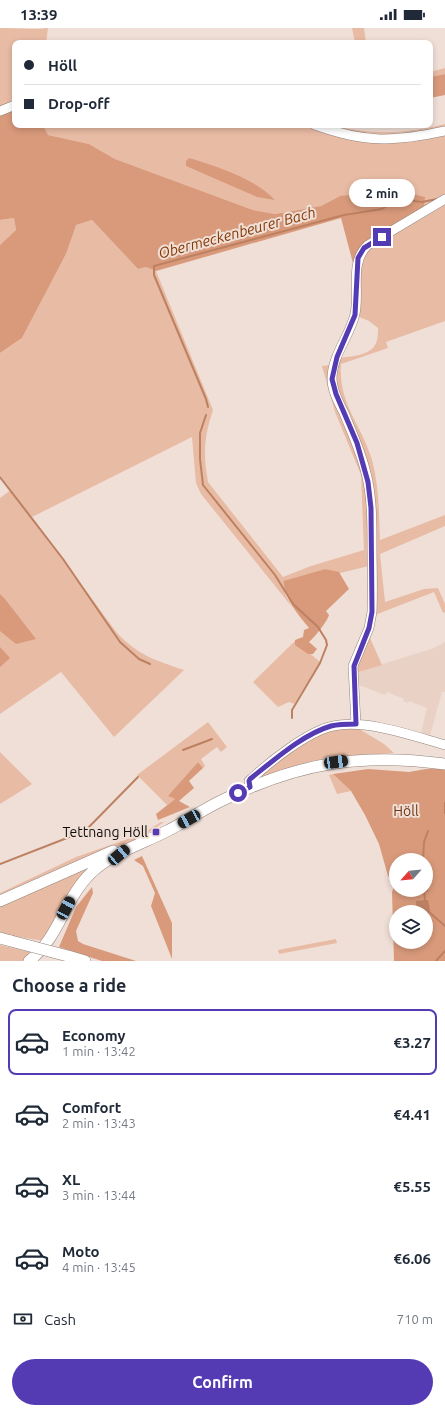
<!DOCTYPE html>
<meta charset="utf-8">
<style>
body{margin:0;font-family:Ubuntu,sans-serif;background:#f2f2f3;color:#1f2937;height:100vh;display:flex;flex-direction:column;font-size:15px;white-space:nowrap}
*{box-sizing:border-box;margin:0}
p{font-size:13px;color:#747a83}
.icon{flex:none;width:22px;height:22px;fill:none;stroke:currentColor;stroke-width:2;stroke-linecap:round;stroke-linejoin:round}
.map{position:relative;height:933px;overflow:hidden}
.panel{display:flex;flex-direction:column;background:#fff;flex:1}
.panel>*{flex:none}
.guide{position:absolute;left:12px;top:12px;width:421px;height:88px;border-radius:8px;box-shadow:0 2px 6px #0003;display:grid;align-content:center;height:88px;padding:0 12px;background:#fff}
.needle{width:26px;rotate:243deg}
.tools{position:absolute;left:389px;top:825px;display:grid;gap:8px}
.tools a{display:grid;place-items:center;width:44px;height:44px;border-radius:50%;background:#fff;box-shadow:0 2px 6px #0003;font-size:20px}
.end{position:absolute;width:18px;height:18px;margin:-9px;border:5px solid #553bb3;background:#fff;box-shadow:0 0 0 2px #fff}
.from{border-radius:50%}
.bubble{position:absolute;height:28px;border-radius:14px;background:#fff;box-shadow:0 2px 6px #0003;font-size:13px;font-weight:700;line-height:28px;text-align:center}
.car{position:absolute;width:12px;height:24px;margin:-12px -6px;border-radius:5px;box-shadow:0 0 3px 1px #0007;background:linear-gradient(#222 24%,#8ab4d8 0 40%,#222 0 76%,#8ab4d8 0 86%,#222 0)}
.guide b{display:flex;align-items:center;gap:14px;height:38px;font-size:15px}
.guide b+b{border-top:1px solid #e0e1e3}
.guide i{width:10px;height:10px;background:#1f2937}
ul{padding:0;list-style:none}
li{display:flex;align-items:center;gap:12px;height:66px;margin:0 8px 6px;padding:0 4px;border:2px solid transparent;border-radius:8px}
li div{flex:1}
li b{display:block;font-size:15px}
li em{font-style:normal;font-weight:700}
li.active{border-color:#553bb3}
li>.icon{width:36px;height:36px;stroke-width:1.5}
h2{padding:0 12px;font-size:18px;line-height:48px}
.pay{display:flex;align-items:center;gap:10px;height:44px;padding:0 12px;font-size:15px}
.pay p{margin-inline-start:auto}
.cta{display:flex;gap:8px;margin-top:auto;padding:8px 12px}
.cta a{flex:1;height:46px;border-radius:24px;background:#553bb3;color:#fff;font-size:16px;font-weight:700;line-height:46px;text-align:center}
.status{display:flex;justify-content:space-between;align-items:center;height:28px;padding:0 20px;background:#fff;direction:ltr}
.status svg{height:11px;fill:currentColor}
.map>svg:first-child{display:block}
.built{fill:#e9d1c5}
.green{fill:#e8bba4}
.forest{fill:#d99a7b;fill-rule:evenodd}
.water{fill:#bd8162}
.lines{fill:none;stroke-linecap:round;stroke-linejoin:round}
.stream{stroke:#bd8162;stroke-width:2}
.minor-casing{stroke:#93847c;stroke-width:10}
.major-casing{stroke:#93847c;stroke-width:12}
.minor{stroke:#fff;stroke-width:9}
.major{stroke:#fff;stroke-width:11}
.major-bridge-casing{stroke:#93847c;stroke-width:12;stroke-linecap:butt}
.major-bridge{stroke:#fff;stroke-width:11}
.route{stroke:#553bb3;stroke-width:5}
.poi-dot{fill:#553bb3;stroke:#f0dfd7;stroke-width:1.5}
.labels{text-anchor:middle;stroke-width:4;stroke-linejoin:round;paint-order:stroke}
.park-label{font-size:14px;fill:#6f3613;stroke:#f0dfd7}
.poi-label{font-size:14px;fill:#120d0a;stroke:#f0dfd7;text-anchor:end}
.water-label{font-size:15px;font-style:italic;fill:#853a06;stroke:#f0dfd7}
</style>
<div class="status"><b>13:39</b><svg viewBox="0 0 49 12"><path d="M0 12V9h3v3zM5 12V6h3v6zM10 12V3h3v9zM15 12V0h3v12zM26 1h20v11H26zM47 4h2v5h-2z"/></svg></div>
<div class="map">
<svg width="445" height="933" viewBox="0 0 445 933">
<rect width="100%" height="100%" fill="#f0dfd7"/>
<path class="built" d="M445,614V664H442L429,711L420,709L427,680L409,673L408,675L403,673L404,671L387,664L385,667L362,658H354V645L434,620Z"/>
<path class="green" d="M0,0L38,1L48,0L46,15H15V75L0,79Z
M352,0H364L366,15H355Z
M445,40V46L430,49V44Z
M445,96V101L395,109L334,102V97H339V99C375,107 410,105 445,96Z
M43,97H308L349,111L445,106V168L424,180L340,168L321,178L275,186L253,182L115,131L89,116L48,107Z
M445,173V293L386,314L388,320L341,336C338,376 362,397 372,432C379,458 379,485 380,512L445,487V498L380,526L385,574L424,561L438,560L445,576V584L443,585L434,564L375,587L373,469L338,367L335,347L340,330C351,328 371,328 376,315C378,311 378,304 378,300L369,293L357,288L358,247L365,223Z
M14,190L16,202L0,217V192Z
M92,192L138,241L146,239L156,243L213,382C204,409 203,426 208,454L283,549L311,538L364,522L361,447L335,384L322,338L331,337L329,353L361,436L368,472L369,538L340,545L325,541L283,553L285,566L292,579L201,466L196,455L192,409L32,489L117,605C139,628 155,632 184,642L114,709L61,644L0,686V470L11,462L0,447V325L22,310L66,226L75,197Z
M370,610L382,637L355,645L359,628Z
M295,613L320,634L294,676L289,674L278,679L253,654Z
M208,694L227,719L221,724L217,719L201,731L205,738L203,740L198,734L169,768L175,771L167,777L137,747Z
M356,699L384,716L394,725L329,729L256,751C279,733 302,712 331,702C338,700 348,700 356,699Z
M0,724L32,756L0,776Z
M333,746L351,763L337,766L329,747Z
M161,794H164L142,809L76,835L0,869V865L76,829L142,806Z
M95,834L44,913L0,906V876Z
M336,911L337,915L279,926L278,922Z
M0,917L34,925L24,933H0Z"/>
<path class="forest" d="M445,46V67L430,70V49Z
M15,80V97H43L48,107L89,116L115,131L253,182L275,186L321,178L340,168L394,162L425,169L424,180L362,217L354,239L341,190L156,243L146,239L138,241L92,192L76,197L66,226L22,310L0,325V217L16,202L14,190L0,192V85Z
M189,130C216,138 256,151 275,172L257,169L186,138V133Z
M325,541L339,544L349,561L326,583L329,587C327,594 314,610 309,614L317,621L313,626H308L295,617V612L303,609L304,602L309,600C297,585 286,573 283,553Z
M0,566L5,571L36,611L16,616L0,603Z
M0,619L10,630L0,639Z
M198,734L203,740L189,753L194,760L179,773L190,779L158,792L156,786L175,771L168,768Z
M445,740V933H394L392,864L396,854L388,848L379,816L365,787L351,763L333,746L368,741L409,744L426,741ZM396,832H426V862H396ZM396,884H426V914H396Z
M142,828L172,895V931L151,878L155,865L143,838L134,832Z
M92,859L93,865L76,903L78,913L83,916L136,933H102L59,919L76,879Z"/>
<path class="water" d="M426,839L429,841L428,864H415V862H426Z
M425,872H428L430,882L426,891V884H417L416,873Z"/>
<g class="lines">
<path class="stream" d="M208,379L206,371L154,247V238L344,187L382,181L398,171L422,174L437,171
M206,387L200,405V431L203,457L275,547L293,576L318,599L326,612L327,617L320,635L292,682V690
M0,449L63,531L120,614L139,631L150,636
M183,722L212,711
M445,775V785
M423,832L424,814L428,803
M0,836L85,803L138,749
M424,862L425,873
M428,883L445,898
M436,933L445,923"/>
<defs>
<path id="minor" d="M0,83L15,77
M315,97C365,115 394,114 445,103
M356,696L353,638L369,600L372,584C373,561 372,539 372,517C372,493 372,468 366,445C361,424 352,405 344,385C339,375 332,363 332,351C332,327 350,308 355,286C360,263 349,234 368,217L445,171
M250,759L249,753C268,735 308,703 333,698C367,691 413,708 445,717"/>
<path id="major" d="M0,873L113,823
M0,910L11,913
M68,928L85,933
M29,933C60,909 64,871 91,845C112,825 142,816 167,803C187,793 205,780 225,771C300,734 363,725 445,736"/>
</defs>
<use href="#minor" class="minor-casing"/>
<use href="#major" class="major-casing"/>
<use href="#minor" class="minor"/>
<use href="#major" class="major"/>
<defs>
<path id="major-bridge" d="M11,913L68,928"/>
</defs>
<use href="#major-bridge" class="major-bridge-casing"/>
<use href="#major-bridge" class="major-bridge"/>
</g>
<g class="lines">
<path class="route" d="M238,765L250,759L249,753L250,751C273,733 303,706 331,698C339,696 348,696 356,696L354,638L369,600L372,584L371,480L368,454L357,415L336,366L332,351L337,329L355,287L358,230L364,220L382,209"/>
</g>
<rect class="poi-dot" x="152" y="800" width="8" height="8" rx="2"/>
<g class="labels">
<g class="park-label">
<text x="406" y="788">Höll</text>
</g>
<g class="poi-label">
<text x="148" y="809">Tettnang Höll</text>
</g>
<g class="water-label">
<text transform="translate(237 205) rotate(-15)" y="5">Obermeckenbeurer Bach</text>
</g>
</g>
</svg>
<div class="tools">
<a><svg class="needle" viewBox="-14 -14 28 28"><path d="M0-13l5 13h-10z" fill="#e53935"/><path d="M0 13l5-13h-10z" fill="#747a83"/></svg></a>
<a><svg class="icon" aria-label="layers" viewBox="0 0 24 24"><path d="M12 4l9 5-9 5-9-5zM3 14l9 5 9-5"/></svg></a>
</div>
<i class="end from" style="left:238px;top:765px"></i>
<i class="end" style="left:382px;top:209px"></i>
<div class="bubble" style="left:349px;top:151px;width:66px">2 min</div>
<i class="car" style="left:336px;top:734px;rotate:82deg"></i>
<i class="car" style="left:189px;top:791px;rotate:241deg"></i>
<i class="car" style="left:119px;top:827px;rotate:50deg"></i>
<i class="car" style="left:66px;top:880px;rotate:28deg"></i>
<div class="guide">
<b><i class="from"></i>Höll</b>
<b><i></i>Drop-off</b>
</div>
</div>
<section class="panel">
<h2>Choose a ride</h2>
<ul>
<li class="active"><svg class="icon" aria-label="car" viewBox="0 0 24 24"><path d="M5 17H2v-5l4-1 3-4h7l3 4 3 1v5h-3M9 17h6M6 11h13"/><circle cx="7" cy="17" r="2"/><circle cx="17" cy="17" r="2"/></svg><div><b>Economy</b><p>1 min · 13:42</p></div><em>€3.27</em></li>
<li><svg class="icon" aria-label="car" viewBox="0 0 24 24"><path d="M5 17H2v-5l4-1 3-4h7l3 4 3 1v5h-3M9 17h6M6 11h13"/><circle cx="7" cy="17" r="2"/><circle cx="17" cy="17" r="2"/></svg><div><b>Comfort</b><p>2 min · 13:43</p></div><em>€4.41</em></li>
<li><svg class="icon" aria-label="car" viewBox="0 0 24 24"><path d="M5 17H2v-5l4-1 3-4h7l3 4 3 1v5h-3M9 17h6M6 11h13"/><circle cx="7" cy="17" r="2"/><circle cx="17" cy="17" r="2"/></svg><div><b>XL</b><p>3 min · 13:44</p></div><em>€5.55</em></li>
<li><svg class="icon" aria-label="car" viewBox="0 0 24 24"><path d="M5 17H2v-5l4-1 3-4h7l3 4 3 1v5h-3M9 17h6M6 11h13"/><circle cx="7" cy="17" r="2"/><circle cx="17" cy="17" r="2"/></svg><div><b>Moto</b><p>4 min · 13:45</p></div><em>€6.06</em></li>
</ul>
<div class="pay"><svg class="icon" aria-label="cash" viewBox="0 0 24 24"><path d="M3 7h18v10H3z"/><circle cx="12" cy="12" r="2"/></svg>Cash<p>710 m</p></div>
<div class="cta"><a>Confirm</a></div>
</section>
